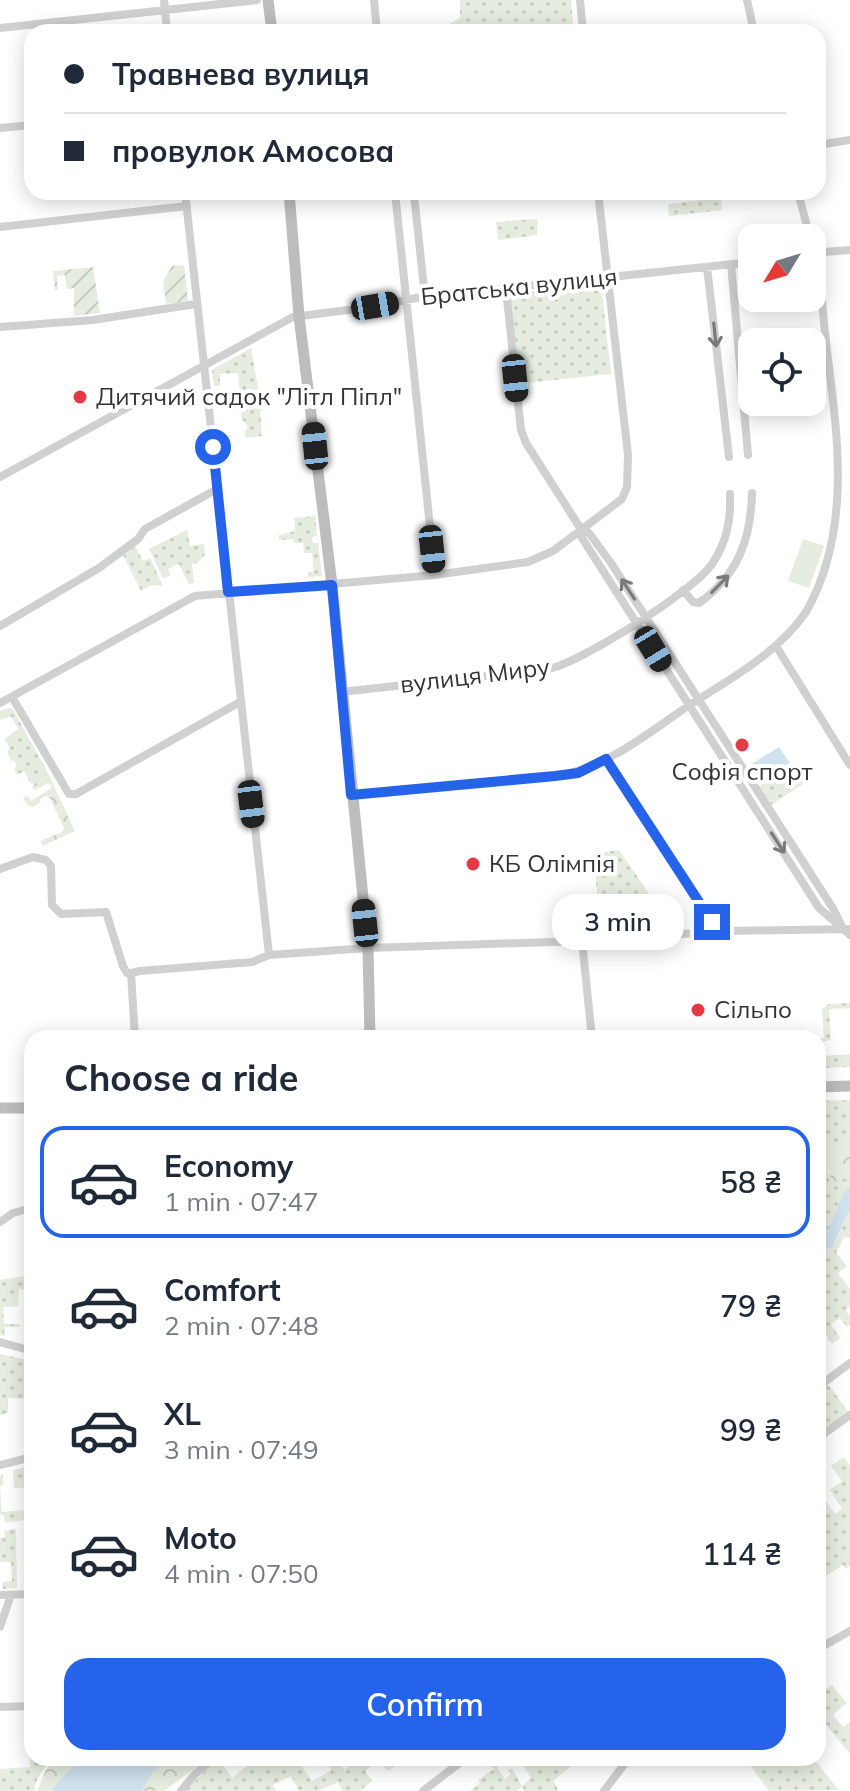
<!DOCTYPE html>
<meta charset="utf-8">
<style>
body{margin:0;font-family:Mulish,sans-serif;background:#f6f6f7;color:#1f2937;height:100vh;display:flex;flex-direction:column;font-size:30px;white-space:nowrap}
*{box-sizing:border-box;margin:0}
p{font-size:26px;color:#747a83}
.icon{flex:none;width:44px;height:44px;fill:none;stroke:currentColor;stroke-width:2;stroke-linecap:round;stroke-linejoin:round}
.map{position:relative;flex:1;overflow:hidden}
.drawer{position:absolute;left:24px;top:1030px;width:802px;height:736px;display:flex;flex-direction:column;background:#fff;border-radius:24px;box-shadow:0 4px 20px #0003}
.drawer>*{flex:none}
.top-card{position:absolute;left:24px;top:24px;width:802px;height:176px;border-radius:24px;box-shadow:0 4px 20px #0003;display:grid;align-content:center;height:176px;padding:0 40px;background:#fff}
.needle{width:52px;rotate:232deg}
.fabs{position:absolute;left:738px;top:224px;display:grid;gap:16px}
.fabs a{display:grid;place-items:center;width:88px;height:88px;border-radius:16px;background:#fff;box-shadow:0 4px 20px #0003;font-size:40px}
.end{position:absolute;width:36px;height:36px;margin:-18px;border:10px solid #2563eb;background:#fff;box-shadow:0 0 0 4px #fff}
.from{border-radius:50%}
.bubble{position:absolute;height:56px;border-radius:24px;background:#fff;box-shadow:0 4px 20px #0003;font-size:26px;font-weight:600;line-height:56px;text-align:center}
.car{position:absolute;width:24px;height:48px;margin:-24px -12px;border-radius:10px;box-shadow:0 0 6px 2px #0007;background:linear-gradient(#222 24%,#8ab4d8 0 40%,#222 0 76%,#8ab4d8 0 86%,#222 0)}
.top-card b{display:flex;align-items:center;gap:28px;height:76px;font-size:30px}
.top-card b+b{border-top:2px solid #e0e1e3}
.top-card i{width:20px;height:20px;background:#1f2937}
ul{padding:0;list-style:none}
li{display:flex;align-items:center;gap:24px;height:112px;margin:0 16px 12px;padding:0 24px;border:4px solid transparent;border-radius:24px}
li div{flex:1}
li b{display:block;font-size:30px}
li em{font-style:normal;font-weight:600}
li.current{border-color:#2563eb}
li>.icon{width:72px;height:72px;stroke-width:1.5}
h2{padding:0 40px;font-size:36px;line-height:96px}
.button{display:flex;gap:16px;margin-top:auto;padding:16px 40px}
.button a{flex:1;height:92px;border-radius:24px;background:#2563eb;color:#fff;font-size:32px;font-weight:600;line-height:92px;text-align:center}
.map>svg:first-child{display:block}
.grass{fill:url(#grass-dots)}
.forest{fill:url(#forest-crowns)}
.garden{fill:url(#garden-furrows)}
.pitch{fill:#e6ecdf}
.water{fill:#cfe2ee}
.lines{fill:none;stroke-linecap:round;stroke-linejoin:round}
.street{stroke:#d0d0d0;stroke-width:8}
.secondary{stroke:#bdbdbd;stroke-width:11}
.oneway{stroke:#7a7a7a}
.route{stroke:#2563eb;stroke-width:10}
.poi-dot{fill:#e63946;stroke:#fff;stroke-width:3}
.labels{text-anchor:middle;stroke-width:8;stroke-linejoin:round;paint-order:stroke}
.street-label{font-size:24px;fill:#333;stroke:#fff}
.poi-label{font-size:24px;fill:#333;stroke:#fff;text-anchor:start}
</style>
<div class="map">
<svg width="850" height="1791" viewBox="0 0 850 1791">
<defs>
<pattern id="grass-dots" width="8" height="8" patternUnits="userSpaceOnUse" patternTransform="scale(2)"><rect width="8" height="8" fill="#e6ecdf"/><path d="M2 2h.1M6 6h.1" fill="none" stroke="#c6cbc0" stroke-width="1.8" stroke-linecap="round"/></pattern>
<pattern id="forest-crowns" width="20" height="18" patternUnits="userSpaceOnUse" patternTransform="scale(2)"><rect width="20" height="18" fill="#e6ecdf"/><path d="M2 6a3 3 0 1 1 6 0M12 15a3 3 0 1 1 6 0" fill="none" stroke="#c6cbc0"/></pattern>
<pattern id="garden-furrows" width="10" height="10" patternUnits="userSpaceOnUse" patternTransform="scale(2)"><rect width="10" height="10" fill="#e6ecdf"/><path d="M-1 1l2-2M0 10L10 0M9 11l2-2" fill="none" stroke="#c6cbc0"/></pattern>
</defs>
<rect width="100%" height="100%" fill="#fff"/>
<path class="grass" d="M460,0H571L574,32H435L460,18Z
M721,198L722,210L670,216L668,213L669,204Z
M536,219L538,222L537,235L498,240L496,222Z
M601,284L611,374L518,384L510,294Z
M251,348L262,410L260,411L262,436L246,438L245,432L248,427L242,419L241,412H238V408L241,407L238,373L220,374V386H214L212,370Z
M315,516L317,536L312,537L313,543H318L322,576L308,577V572L314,571L312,553H304L303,543H294L293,539L279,540V535L295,531L294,518Z
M187,530L190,546L204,544L205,555L197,563L192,564L194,583L189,584L179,564L168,569L171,575L163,578L149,549Z
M135,546L143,561L150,558L163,586L152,585L141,591L123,555Z
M10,708L14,711L49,775L34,784L30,782L24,771L17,775L14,769L17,766L14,760L11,761L7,751L10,749L5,739L18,729L11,716L0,720V711Z
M794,763L806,782L771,805L759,786Z
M619,850L652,898L651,901L598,905L594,854Z
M850,1003V1008L829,1009L831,1040L822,1042L823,1056L850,1054V1067L820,1068L818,1038H824L822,1009L829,1004Z
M850,1100V1134L835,1147L818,1146V1101Z
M818,1166L827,1168L831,1174L829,1181H840L850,1175V1187L846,1189L835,1242L850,1210V1238L844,1237L836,1253L847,1266L838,1273L850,1289V1306L846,1310L850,1316V1325L847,1327L840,1318L831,1324L840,1338L832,1344L823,1331L818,1335Z
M32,1275V1300H30L29,1290L19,1289L18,1306L3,1307L4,1324H19L20,1327H5L4,1336L0,1335V1280Z
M0,1354L32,1361V1399L8,1398V1413L0,1415Z
M828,1384L850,1414L828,1429L818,1415V1392Z
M844,1457L850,1466V1566L846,1569L843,1565L818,1581V1490L835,1514L842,1509L830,1490L842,1481L831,1466Z
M32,1466V1519L5,1523L4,1516L0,1514V1476L3,1474V1485L0,1487L2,1512L26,1510L25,1488H14L13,1470Z
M16,1529L17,1588L3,1589L2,1582L12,1581L11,1562H0V1538L5,1537L4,1531Z
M832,1685L847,1703L833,1715L843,1727L850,1722V1754L818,1715V1696Z
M30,1711L32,1758H54C44,1767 36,1777 34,1791H0V1769L30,1767L27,1714Z
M218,1758L232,1778L257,1758H296L312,1781L332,1770L326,1761L336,1758L344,1770L360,1758H390L396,1765L388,1771L379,1760L365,1771L372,1781L360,1791H342L338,1782L318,1791H299L291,1776L273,1785L276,1791H185Z
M486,1758H491L505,1779L511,1774L508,1770L512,1768L522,1786L531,1778L518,1758H575L577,1761L553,1781L559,1791H525L522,1787L516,1791H470L480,1783L478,1780L494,1769Z
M745,1758H813L839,1790L769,1791Z"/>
<path class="forest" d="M49,775L75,831L43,846L41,841L62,832L64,828L50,798L46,796L40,799V802L33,807L27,805L23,798L28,796L31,801L50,789L52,786L48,783L35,790L32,788L34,784Z
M850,1134V1175L840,1181L829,1182L831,1173L827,1168L818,1166V1146L835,1147Z
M58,1758L59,1764L67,1758H83L64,1775L51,1791H37L47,1768Z
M169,1758H204L202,1763L164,1791H142L154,1770Z"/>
<path class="garden" d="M184,265L188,301L166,304L163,281L172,266Z
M93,267L100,313L74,316V288L67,289L65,275L57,276L58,290H55L53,271Z"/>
<path class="pitch" d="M803,539L824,546L809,588L788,581Z"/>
<path class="water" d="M779,747L790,763L760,782L750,765Z
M850,1187V1210L831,1249L822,1248L829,1227L846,1189Z
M83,1758H169L154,1771L142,1791H51L64,1775Z"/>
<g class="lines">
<path class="street" d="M164,0L167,32
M374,0L377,32
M580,0L583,32
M747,0L754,32
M0,28L257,0
M0,128L32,125
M818,145L850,140
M185,192L269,955
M395,192L435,575
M798,192L810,238
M414,195L425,297
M0,227L187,206
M812,253L850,250
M731,264L748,455
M707,267L729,457
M506,289L521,430L526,443L579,526L589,533L611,563L834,910L843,929
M0,327L93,320L196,304
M0,477L293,317L356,309L422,297L752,262
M582,530V538L819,908L850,935
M683,590L693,602L699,603C738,575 751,539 752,493
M0,626L99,568L138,539L145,529L217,489
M776,646L850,765
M341,692L548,669C579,664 695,590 712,564C727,542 731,520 730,494
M12,697L69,794H76L240,702
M0,703L195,596L435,575L528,562L553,551L622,499L627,487L628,455L598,192
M606,759L718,932
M351,795L555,776C605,769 647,734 688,706C730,679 777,654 806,612C850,535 839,444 828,359C823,321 822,281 812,244
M0,869L33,857L46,860L51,866L52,905L61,914L106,912L123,966L127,973H131
M582,941L592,1038
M135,1038L131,973L140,971L252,962L269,955L368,948L582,941L724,931L850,929
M0,1222L13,1213L32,1208
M0,1342L32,1351
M818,1387L850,1363
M818,1438L850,1415
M0,1465L32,1457
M0,1595L32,1594
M0,1627L11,1595
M818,1649L850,1631
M0,1707L32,1706
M181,1791L195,1774L214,1758
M423,1791L466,1758
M604,1791L629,1758"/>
<path class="secondary" d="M268,0L272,32
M289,192L299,316L332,585L368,948L370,1038
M818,1087L850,1086
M0,1108H32"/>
</g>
<defs><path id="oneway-shaft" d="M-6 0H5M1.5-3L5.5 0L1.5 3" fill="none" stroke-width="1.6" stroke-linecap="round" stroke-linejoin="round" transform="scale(2)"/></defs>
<g class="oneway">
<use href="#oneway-shaft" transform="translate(715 335) rotate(84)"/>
<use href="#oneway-shaft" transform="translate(720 584) rotate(-46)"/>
<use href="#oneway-shaft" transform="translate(628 589) rotate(-123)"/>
<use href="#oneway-shaft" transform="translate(778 843) rotate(57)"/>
</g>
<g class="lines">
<path class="route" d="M213,447L228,592L332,585L351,795L555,776L578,773L606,759L712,922"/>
</g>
<g class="poi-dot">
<circle cx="80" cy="397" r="8"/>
<circle cx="742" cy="745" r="8"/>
<circle cx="473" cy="864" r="8"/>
<circle cx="698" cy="1010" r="8"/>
</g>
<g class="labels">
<g class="street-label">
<text transform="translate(519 287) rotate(-6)" y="8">Братська вулиця</text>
<text transform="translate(475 676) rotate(-7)" y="8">вулиця Миру</text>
</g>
<g class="poi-label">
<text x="96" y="405">Дитячий садок "Літл Піпл"</text>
<text x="742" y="780" text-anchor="middle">Софія спорт</text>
<text x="489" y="872">КБ Олімпія</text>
<text x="714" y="1018">Сільпо</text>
</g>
</g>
</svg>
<div class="fabs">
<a><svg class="needle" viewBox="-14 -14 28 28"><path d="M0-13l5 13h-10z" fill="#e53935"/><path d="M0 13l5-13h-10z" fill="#747a83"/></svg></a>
<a><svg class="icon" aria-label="locate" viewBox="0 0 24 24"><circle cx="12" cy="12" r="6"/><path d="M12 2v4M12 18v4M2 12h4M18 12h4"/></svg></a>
</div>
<i class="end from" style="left:213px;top:447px"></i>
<i class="end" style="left:712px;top:922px"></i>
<div class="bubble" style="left:552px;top:894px;width:132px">3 min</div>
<i class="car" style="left:375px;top:306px;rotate:80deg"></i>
<i class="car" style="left:515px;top:378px;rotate:174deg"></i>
<i class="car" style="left:315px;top:446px;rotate:354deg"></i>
<i class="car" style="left:432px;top:549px;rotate:174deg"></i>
<i class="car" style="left:653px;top:649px;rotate:149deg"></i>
<i class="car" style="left:251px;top:804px;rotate:173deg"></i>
<i class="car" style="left:365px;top:923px;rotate:354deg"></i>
<div class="top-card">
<b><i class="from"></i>Травнева вулиця</b>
<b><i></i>провулок Амосова</b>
</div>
<section class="drawer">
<h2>Choose a ride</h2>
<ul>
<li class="current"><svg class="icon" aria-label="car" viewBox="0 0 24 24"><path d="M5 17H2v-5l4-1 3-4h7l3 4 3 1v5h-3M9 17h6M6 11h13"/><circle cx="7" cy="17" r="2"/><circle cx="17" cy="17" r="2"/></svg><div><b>Economy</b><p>1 min · 07:47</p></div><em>58 ₴</em></li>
<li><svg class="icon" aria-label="car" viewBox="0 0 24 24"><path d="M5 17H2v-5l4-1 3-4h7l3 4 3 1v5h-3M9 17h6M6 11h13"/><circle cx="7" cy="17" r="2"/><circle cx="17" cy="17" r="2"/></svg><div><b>Comfort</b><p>2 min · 07:48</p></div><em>79 ₴</em></li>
<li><svg class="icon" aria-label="car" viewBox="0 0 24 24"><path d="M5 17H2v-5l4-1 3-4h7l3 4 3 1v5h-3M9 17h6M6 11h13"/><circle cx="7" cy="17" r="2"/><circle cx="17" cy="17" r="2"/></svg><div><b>XL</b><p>3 min · 07:49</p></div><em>99 ₴</em></li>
<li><svg class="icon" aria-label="car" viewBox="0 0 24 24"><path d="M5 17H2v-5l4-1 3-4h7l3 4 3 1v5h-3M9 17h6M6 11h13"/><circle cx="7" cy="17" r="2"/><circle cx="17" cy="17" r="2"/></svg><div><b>Moto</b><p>4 min · 07:50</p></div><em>114 ₴</em></li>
</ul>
<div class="button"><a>Confirm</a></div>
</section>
</div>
